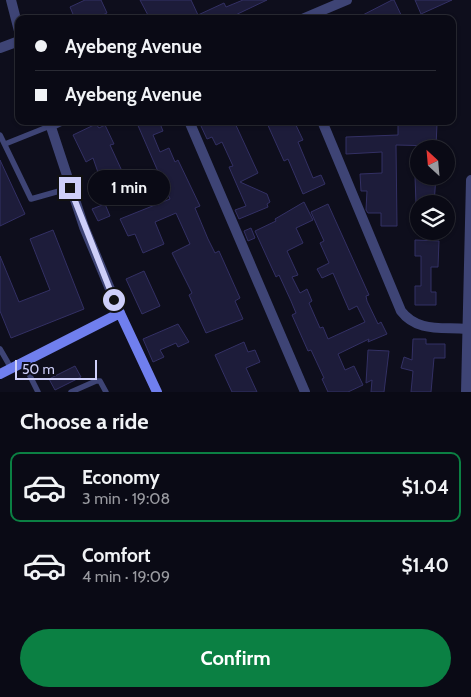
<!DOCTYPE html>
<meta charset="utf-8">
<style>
body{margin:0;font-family:Cabin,sans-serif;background:#13131e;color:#f1f3f6;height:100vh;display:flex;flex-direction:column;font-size:19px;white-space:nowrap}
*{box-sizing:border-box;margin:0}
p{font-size:16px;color:#999aa0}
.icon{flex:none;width:28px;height:28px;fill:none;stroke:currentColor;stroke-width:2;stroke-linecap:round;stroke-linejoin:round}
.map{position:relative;height:392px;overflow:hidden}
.drawer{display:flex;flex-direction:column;background:#0a0a15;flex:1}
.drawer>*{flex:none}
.banner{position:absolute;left:15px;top:15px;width:441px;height:110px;border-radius:10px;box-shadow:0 1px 4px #0004,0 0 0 1px #2a2b34;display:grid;align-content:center;height:110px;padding:0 20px;background:#0a0a15}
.needle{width:32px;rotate:334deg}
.buttons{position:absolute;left:410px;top:140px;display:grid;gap:10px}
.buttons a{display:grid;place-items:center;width:45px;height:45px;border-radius:50%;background:#0a0a15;box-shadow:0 1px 4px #0004,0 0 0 1px #2a2b34;font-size:25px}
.scale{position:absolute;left:15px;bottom:12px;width:82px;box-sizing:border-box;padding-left:5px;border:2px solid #cecff9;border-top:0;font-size:14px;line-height:18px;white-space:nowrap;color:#cecff9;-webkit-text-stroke:4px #0e0e1c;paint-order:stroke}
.end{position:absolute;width:22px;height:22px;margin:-11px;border:6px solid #cecff9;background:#111;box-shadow:0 0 0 2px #111}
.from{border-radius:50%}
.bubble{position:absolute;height:35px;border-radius:18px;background:#0a0a15;box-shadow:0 1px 4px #0004,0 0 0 1px #2a2b34;font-size:16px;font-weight:700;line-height:35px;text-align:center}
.banner b{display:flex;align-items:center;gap:18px;height:48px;font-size:19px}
.banner b+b{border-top:1px solid #2a2b34}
.banner i{width:12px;height:12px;background:#f1f3f6}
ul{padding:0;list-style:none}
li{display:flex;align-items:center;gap:15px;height:70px;margin:0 10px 8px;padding:0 10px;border:2px solid transparent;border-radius:10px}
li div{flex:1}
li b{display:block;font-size:19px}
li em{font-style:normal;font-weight:700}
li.on{border-color:#0b8043}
li>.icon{width:45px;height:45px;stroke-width:1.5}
h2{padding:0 20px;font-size:22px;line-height:60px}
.button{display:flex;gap:10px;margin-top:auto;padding:10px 20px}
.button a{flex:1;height:58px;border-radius:30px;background:#0b8043;color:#fff;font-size:20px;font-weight:700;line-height:58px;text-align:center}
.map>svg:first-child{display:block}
.building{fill:#1d1c3a;stroke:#333064}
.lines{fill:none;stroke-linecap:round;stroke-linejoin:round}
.lane{stroke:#3e4475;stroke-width:5.5}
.street{stroke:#3e4475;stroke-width:10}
.secondary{stroke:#707fee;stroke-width:10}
.route{stroke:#cecff9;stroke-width:6}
</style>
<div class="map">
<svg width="471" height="392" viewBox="0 0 471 392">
<rect width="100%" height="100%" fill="#0e0e1c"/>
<path class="building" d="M85,0H101L107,13L94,19H75L70,7Z
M140,0H191L198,15L224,3L226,7L243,0H267L227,19H150Z
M392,0H394L403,19H355Z
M415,0H452L421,14Z
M136,121H159L163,131L153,135L160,152L169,148L175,162L178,160L200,206L195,208L208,239L215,253L219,251L240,298L235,301L243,319L206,333L189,295L192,293L172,253L190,244L176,213L155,222L164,244L143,253L135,234L128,236L120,219L170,199Z
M211,121H234L258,173L240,182L267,194L270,202L267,204L268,207L239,219L235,210L246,206L229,167L233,166L222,142L216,145L212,137L207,139L201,126Z
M266,121H294L303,140L298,142L313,178L321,175L325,184L303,194L288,159L284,161Z
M398,121L437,124L436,146L396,145L397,226H381V213H368L366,210L367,191H361L360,174L382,173V152L346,154V137L398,135Z
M96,124L99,128L105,125L114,144L110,145L133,195L109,204L93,158L86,162L73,135Z
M0,160L25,214L0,226Z
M415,176H436L434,204H416Z
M304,202L313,220L296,228L303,243L287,251L298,275L292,277L300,293L307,289L312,301L309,303L320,328L323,327L328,339L365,322L357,306L349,310L333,273L322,278L317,269L329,263L320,243L324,241L311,212L328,204L369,295L366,296L367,301L378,324L381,322L387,334L368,342L369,339L338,354L345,370L354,366L363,385L348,392H328L322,379L324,378L311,350L308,351L292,315L296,313L291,301L279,275L276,277L255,231L276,221L275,219Z
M105,204L110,216L98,221L92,209Z
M251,228L255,238L248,241L244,231Z
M53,230L84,309L11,338L0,311V256L19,302L50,290L30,239Z
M415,240L439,241L438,267H431V292H436V305H415V286H421V256H415Z
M144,271L160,306L142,314L126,279Z
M178,324L189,342L178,347L176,343L160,350L164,357L153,362L143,339Z
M413,339H426V344H445V358H434L431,392H411L413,371L401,368L404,357L412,360Z
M244,342L248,352L255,350L260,362L246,368L257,392H232L215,355Z
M368,350L389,351L384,392H371L372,380L366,383Z
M75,366L81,377L55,390L49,379Z"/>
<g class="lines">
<path class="lane" d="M0,135L31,199L70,188
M5,144L50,126
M0,349L11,368
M23,362L38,392
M71,392L96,381H100L106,392"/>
<path class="street" d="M11,0L19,31
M302,19L347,0
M0,48L19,41
M49,121L84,227L120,313
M189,121L305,392
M322,121L401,311C417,332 441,327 466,329
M50,126L61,121
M466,392L471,180"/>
<path class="secondary" d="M0,374L120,313L157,392"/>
</g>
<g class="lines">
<path class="route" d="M70,188L114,300"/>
</g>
</svg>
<div class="buttons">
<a><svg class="needle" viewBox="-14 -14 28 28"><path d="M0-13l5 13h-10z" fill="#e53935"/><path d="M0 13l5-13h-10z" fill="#999aa0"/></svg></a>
<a><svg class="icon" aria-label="layers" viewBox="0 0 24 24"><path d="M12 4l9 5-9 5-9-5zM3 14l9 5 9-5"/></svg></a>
</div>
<div class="scale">50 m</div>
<i class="end from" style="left:114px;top:300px"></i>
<i class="end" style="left:70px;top:188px"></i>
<div class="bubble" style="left:88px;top:170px;width:82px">1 min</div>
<div class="banner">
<b><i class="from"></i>Ayebeng Avenue</b>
<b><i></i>Ayebeng Avenue</b>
</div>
</div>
<section class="drawer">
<h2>Choose a ride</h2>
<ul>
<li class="on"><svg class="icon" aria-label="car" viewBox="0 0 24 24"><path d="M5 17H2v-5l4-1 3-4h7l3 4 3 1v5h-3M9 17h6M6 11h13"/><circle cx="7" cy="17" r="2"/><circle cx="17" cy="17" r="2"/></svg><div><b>Economy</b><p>3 min · 19:08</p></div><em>$1.04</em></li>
<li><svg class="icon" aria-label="car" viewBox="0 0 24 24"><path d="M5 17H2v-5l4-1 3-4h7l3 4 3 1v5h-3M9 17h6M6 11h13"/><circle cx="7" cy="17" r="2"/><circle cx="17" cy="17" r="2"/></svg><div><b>Comfort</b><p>4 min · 19:09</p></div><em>$1.40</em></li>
</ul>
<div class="button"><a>Confirm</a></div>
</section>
